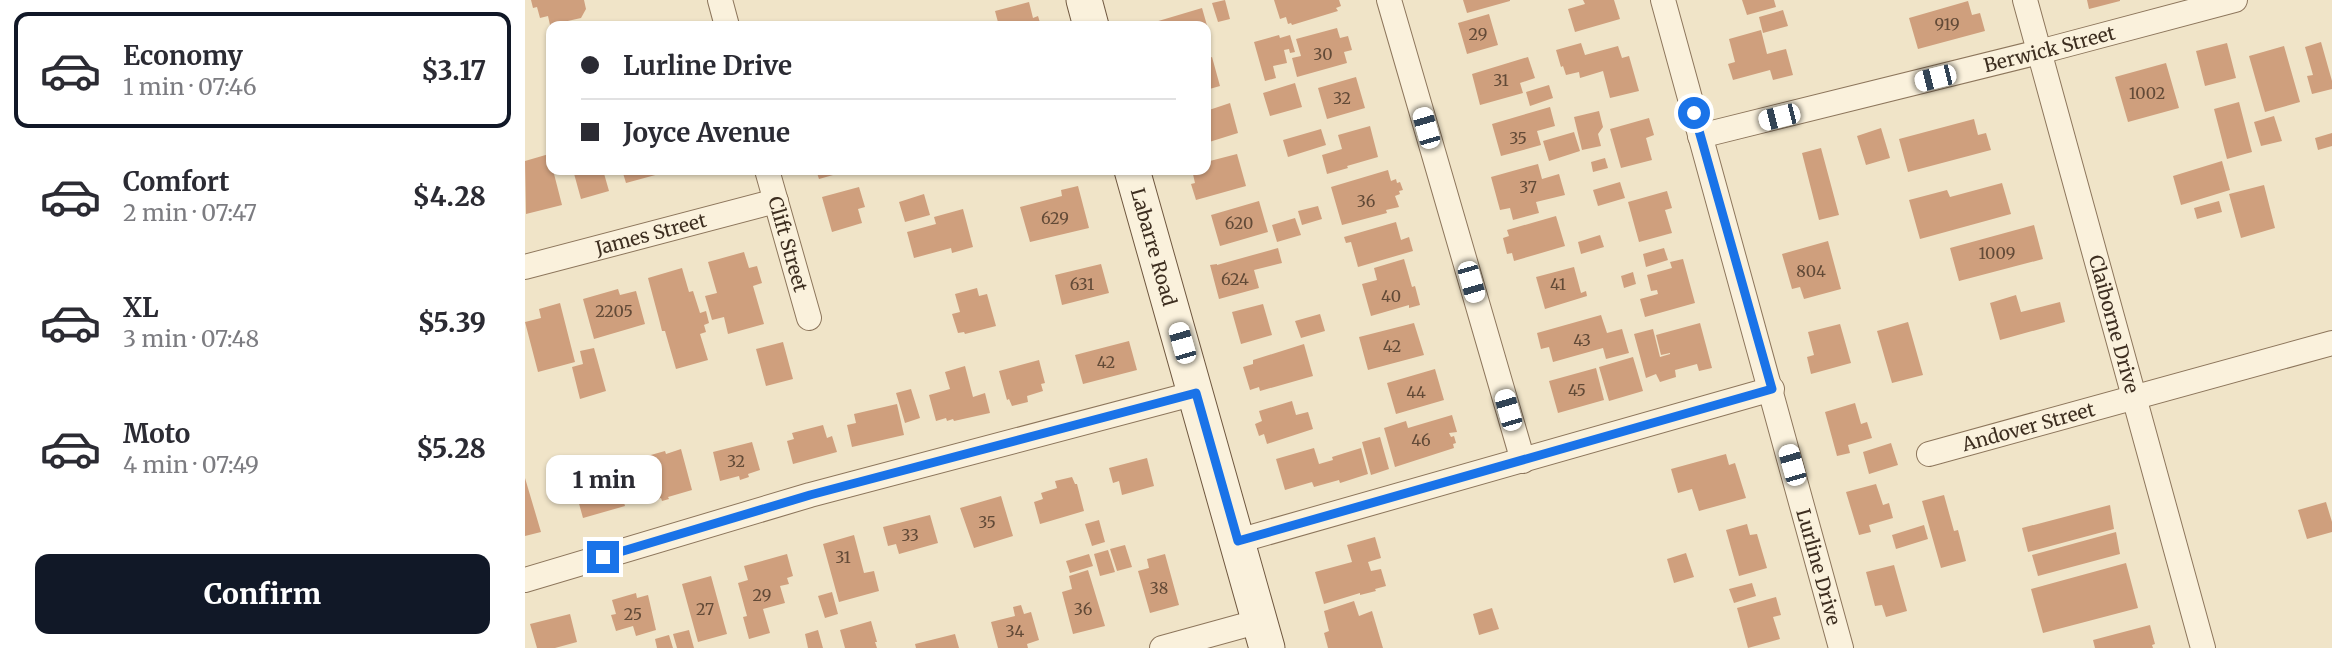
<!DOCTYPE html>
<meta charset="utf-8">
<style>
body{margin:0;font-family:Merriweather,serif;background:#f7f7f7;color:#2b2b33;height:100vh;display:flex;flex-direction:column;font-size:26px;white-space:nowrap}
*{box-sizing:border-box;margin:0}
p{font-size:23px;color:#7c7c81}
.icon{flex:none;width:38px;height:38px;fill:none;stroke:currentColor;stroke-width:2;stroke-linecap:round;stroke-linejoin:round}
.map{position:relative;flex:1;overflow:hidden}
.side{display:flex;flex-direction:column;background:#fff;width:525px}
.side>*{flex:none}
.guide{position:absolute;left:21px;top:21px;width:665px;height:154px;border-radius:14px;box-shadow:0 2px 5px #0004;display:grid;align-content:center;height:154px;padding:0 35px;background:#fff}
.end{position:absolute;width:32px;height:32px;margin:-16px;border:9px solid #1a73e8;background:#fff;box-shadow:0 0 0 4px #fff}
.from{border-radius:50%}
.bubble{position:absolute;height:49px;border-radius:14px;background:#fff;box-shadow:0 2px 5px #0004;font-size:23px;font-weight:800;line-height:49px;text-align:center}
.car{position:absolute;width:21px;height:42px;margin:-21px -10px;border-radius:9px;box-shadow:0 0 5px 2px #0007;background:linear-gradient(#fff 24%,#345 0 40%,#fff 0 76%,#345 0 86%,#fff 0)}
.guide b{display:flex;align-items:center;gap:24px;height:66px;font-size:26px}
.guide b+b{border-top:2px solid #e1e1e2}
.guide i{width:18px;height:18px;background:#2b2b33}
ul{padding:12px 0 0;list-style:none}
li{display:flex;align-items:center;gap:21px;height:116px;margin:0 14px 10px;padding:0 21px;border:4px solid transparent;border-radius:14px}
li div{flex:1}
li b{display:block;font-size:26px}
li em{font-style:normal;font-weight:800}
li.current{border-color:#111827}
li>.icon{width:63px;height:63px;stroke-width:1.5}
.primary-button{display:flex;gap:14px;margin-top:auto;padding:14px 35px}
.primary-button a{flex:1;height:80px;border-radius:14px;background:#111827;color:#fff;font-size:28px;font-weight:800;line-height:80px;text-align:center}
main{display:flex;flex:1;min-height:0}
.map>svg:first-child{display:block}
.building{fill:#cf9f7d}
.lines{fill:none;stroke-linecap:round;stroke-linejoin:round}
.street-casing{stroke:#8d765c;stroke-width:26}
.secondary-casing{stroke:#6f573f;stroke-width:37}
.street{stroke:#faf1dc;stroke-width:24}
.secondary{stroke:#faf1dc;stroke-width:35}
.route{stroke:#1a73e8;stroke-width:9}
.labels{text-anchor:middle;stroke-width:5;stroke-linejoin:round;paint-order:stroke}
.number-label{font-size:16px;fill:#624a37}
.street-label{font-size:19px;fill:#3d2e20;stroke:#f7eed8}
</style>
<main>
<section class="side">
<ul>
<li class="current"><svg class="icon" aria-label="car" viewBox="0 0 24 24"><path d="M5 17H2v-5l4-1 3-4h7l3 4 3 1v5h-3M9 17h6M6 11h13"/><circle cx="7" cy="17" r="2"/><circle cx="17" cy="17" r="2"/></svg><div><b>Economy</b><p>1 min · 07:46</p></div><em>$3.17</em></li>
<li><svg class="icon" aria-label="car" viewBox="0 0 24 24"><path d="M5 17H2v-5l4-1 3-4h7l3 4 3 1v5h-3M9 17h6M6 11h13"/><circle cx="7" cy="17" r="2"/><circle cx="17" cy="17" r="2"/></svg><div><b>Comfort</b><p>2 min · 07:47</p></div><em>$4.28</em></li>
<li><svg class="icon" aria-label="car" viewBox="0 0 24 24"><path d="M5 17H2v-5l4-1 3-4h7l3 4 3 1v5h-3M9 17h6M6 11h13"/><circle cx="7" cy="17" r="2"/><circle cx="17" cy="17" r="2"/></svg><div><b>XL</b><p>3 min · 07:48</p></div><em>$5.39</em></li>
<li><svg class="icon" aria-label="car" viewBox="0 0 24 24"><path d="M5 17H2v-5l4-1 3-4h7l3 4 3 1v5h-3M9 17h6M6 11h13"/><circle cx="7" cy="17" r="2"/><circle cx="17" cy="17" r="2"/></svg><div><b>Moto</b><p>4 min · 07:49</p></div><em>$5.28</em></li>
</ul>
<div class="primary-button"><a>Confirm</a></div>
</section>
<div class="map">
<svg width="1807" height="648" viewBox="0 0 1807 648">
<rect width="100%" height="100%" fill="#f0e4c8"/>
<path class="building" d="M6,0H59L61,9L56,18L25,25L23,16L15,18L12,7L8,8Z
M700,0L705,19L693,22L687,3Z
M749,0H814L816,6L811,8L813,11L767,25L766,23L763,24L761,17L755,19Z
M938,0H985V1L942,13Z
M1058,0H1089L1095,19L1050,32L1043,9L1060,4Z
M1217,0H1249L1251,7L1222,15Z
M1562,0H1595V1L1564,9Z
M1443,1L1447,15L1455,13L1460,31L1393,49L1384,18Z
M504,2L508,18L513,16L516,26H474L470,11Z
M677,8L685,36L681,37V26H631L630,22Z
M1258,10L1263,26L1238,33L1234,17Z
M964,14L973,45L942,54L933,23Z
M812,28L815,38L823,36L827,50L819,52L822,63L772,77L767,58L776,56L771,39Z
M1236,30L1242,54L1261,49L1268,75L1248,80L1245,70L1208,80L1203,64L1210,62L1204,39Z
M754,35L755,38L765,35L770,52L765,53L764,49L759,50L762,63L748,66L751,78L740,81L729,42Z
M1796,42L1807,81V89L1787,94L1782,76L1788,75L1780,47Z
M1056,43L1060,55L1093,46L1097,58L1104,56L1114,91L1085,98L1078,71L1055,78L1054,72L1041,75L1038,66L1036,67L1031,50Z
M1702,43L1711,78L1680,86L1671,51Z
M1759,46L1775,102L1740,112L1724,56Z
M687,57L695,86L681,90V59Z
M1003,57L1010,78L995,83L998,93L955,105L947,74Z
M1641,63L1654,108L1603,122L1590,77Z
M831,77L840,108L802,119L793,88Z
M770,83L777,107L745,116L738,93Z
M1024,85L1028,98L1005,106L1001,92Z
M1714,102L1727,152L1702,159L1689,109Z
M705,103L713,133L681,143V111Z
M1025,107L1030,126L1012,131L1016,145L976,156L967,124Z
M1074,111L1078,127L1073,134L1076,146L1057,150L1049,117Z
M1749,116L1757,141L1736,146L1729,122Z
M1124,118L1129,135L1121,138L1127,160L1096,168L1085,129Z
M1449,119L1453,135L1461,133L1466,150L1383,172L1374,139Z
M845,126L853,157L822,166L823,168L802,174L797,155L817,149L813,135Z
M1356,128L1365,158L1341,165L1332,136Z
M796,129L801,145L763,157L758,140Z
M1049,132L1055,151L1024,161L1018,141Z
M1807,133V146L1793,150L1790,138Z
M1296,148L1314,215L1294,220L1277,153Z
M24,154L26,170H28L37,205L1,214L0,161Z
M712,154L721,186L671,200L666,184L670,183L667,170H681V162Z
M1080,158L1083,168L1068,172L1066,162Z
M1697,161L1705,190L1656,205L1648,176Z
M1013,164L1017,179L1034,174L1040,195L1011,202L1014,213L988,220L985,208L975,210L966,177Z
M48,170H78L84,191L56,199Z
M97,170H133L134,174L101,183Z
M291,170H322V171L294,179Z
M863,170L866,181L871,179L872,183L875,182L878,190L874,191L875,194L870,196L874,207L861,210L862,213L817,225L806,187Z
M1095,182L1100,198L1073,206L1068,190Z
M1477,183L1486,214L1395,239L1384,200L1422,190L1425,197Z
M1739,185L1750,228L1716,238L1704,194Z
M553,186L564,228L505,242L495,207L537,196L536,190Z
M334,187L340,207L333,209L337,223L307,232L297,197Z
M1142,191L1147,208L1140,210L1147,233L1114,242L1103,202Z
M399,194L405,215L380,222L374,202Z
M734,201L743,232L695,246L686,215Z
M1694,201L1697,212L1672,219L1669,208Z
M793,206L797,219L777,225L773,211Z
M438,209L448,247L427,253L426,248L389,258L382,232L411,224L409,217Z
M1031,216L1040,246L989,261L987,253L982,254L978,238L984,236L982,230Z
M770,218L776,235L752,242L747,225Z
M871,222L876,240L884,237L888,251L833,267L826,242L821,243L819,237Z
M1509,225L1518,259L1434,281L1425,248Z
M1075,235L1079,247L1056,254L1053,242Z
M1303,241L1316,289L1279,299L1275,287L1267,289L1257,254Z
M753,248L757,263L729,270L734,288L694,299L685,265L692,264V265Z
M1139,248L1143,260L1121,267L1118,254Z
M219,252L224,268L232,266L237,283L228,286L239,324L203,334L199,317L187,320L180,296L192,293L183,262Z
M879,259L887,287L890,286L895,305L884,308V305L846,316L837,284L852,280L849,268Z
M1158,259L1170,303L1120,317L1115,299L1133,294L1132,290L1126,291L1122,275L1147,268L1145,262Z
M576,264L584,293L537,305L530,275Z
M1049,267L1056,293L1061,291L1062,296L1020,309L1011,277Z
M157,268L164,292L168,291L175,313L181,311L184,323L179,325L181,332L175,334L183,360L151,369L140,331H137L134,319L123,278Z
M1108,272L1111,284L1099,288L1096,276Z
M452,288L454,296L462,294L471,326L440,334L439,332L433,333L427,314L435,312L430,294Z
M93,289L95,295L111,291L120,324L69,339L58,299Z
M1491,295L1496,312L1535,302L1540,322L1475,340L1465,303Z
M35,303L50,362L13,372L0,322L16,318L14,309Z
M738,304L747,335L716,344L707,312Z
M795,314L800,331L776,338L770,321Z
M1076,315L1082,333L1097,329L1104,353L1081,359L1078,348L1028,362L1024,347L1016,349L1012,333Z
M1383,322L1398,375L1367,383L1352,331Z
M889,323L899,355L843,370L834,337Z
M1175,323L1187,368L1174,371L1172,364L1150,370L1151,377L1135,382L1131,374L1121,378L1109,334L1128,329L1135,357L1145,354V353L1136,355L1131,335Z
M1315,324L1326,363L1286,374L1282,357L1289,355L1283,332Z
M604,341L612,370L558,384L550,355Z
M258,342L268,379L241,386L231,349Z
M779,344L788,376L735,391L734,387L725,390L718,367L728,364V360Z
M69,348L81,391L55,399L47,367L58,364L55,351Z
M1108,357L1118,391L1084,401L1074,367Z
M514,360L520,383L516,384L518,391L502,396L503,402L487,406L484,399L482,400L474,371Z
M440,366L448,397L460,393L465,413L429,421L428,419L422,421L421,418L411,421L404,395L425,389L420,372Z
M1071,368L1079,400L1033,413L1024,381Z
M910,369L919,400L871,414L862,383Z
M386,389L395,418L380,423L371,393Z
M767,401L771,415L783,412L788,429L742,444L739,434L734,436L730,424L737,421L734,411Z
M1330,403L1336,424L1342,422L1347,438L1323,445L1325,453L1312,456L1300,412Z
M372,404L379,435L327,447L322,425L331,423L329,414Z
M927,415L932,432L924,433L926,437L929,436L931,443L928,444L929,448L870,467L859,428L881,421L883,428Z
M298,425L302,438L307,436L312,452L268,464L262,441L269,439L267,433Z
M855,437L864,469L846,475L837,442Z
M227,442L235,470L223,474L224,477L215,480L214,476L195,481L188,452Z
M1366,443L1373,465L1344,474L1338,452Z
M789,448L794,464L808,460L807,457L836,448L843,474L815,483L814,480L789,487L787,482L760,490L751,459Z
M156,449L167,490L143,497L144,499L137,501L136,498L118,503L115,488L123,486L115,458L140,451L141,454Z
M1201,454L1204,465L1210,463L1221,498L1174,511L1167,489L1153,493L1146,469Z
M622,458L629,486L597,495L594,481L588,483L584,468Z
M82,464L90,494L96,492L100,506L58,518L53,500L58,498L51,473Z
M547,477L550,484H552L559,511L515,524L509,502L518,499L516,493L532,488L530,481Z
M0,478L16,532L0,536Z
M1351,484L1358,505L1364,503L1368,518L1344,525L1346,532L1334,535L1321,492Z
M1419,495L1429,531L1433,530L1441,561L1416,568L1397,501Z
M476,496L488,536L449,548L435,508Z
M1801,502L1807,522V532L1782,539L1773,510Z
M1585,505L1589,529L1503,552L1497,528Z
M405,515L413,543L374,554L371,544L363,546L358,527Z
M574,520L580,542L567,546L560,524Z
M1222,524L1225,535L1232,534L1242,568L1214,576L1201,530Z
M1399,525L1403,539L1371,549L1367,535Z
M1591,532L1595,554L1513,576L1507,555Z
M329,535L339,573L349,571L354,591L314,602L298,544Z
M850,537L856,558L843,562L846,571L856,569L861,586L850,589L851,591L835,595V593L799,604L790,572L827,562L822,545Z
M600,545L607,567L592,571L585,549Z
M583,550L590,572L575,576L569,554Z
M1161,553L1169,577L1149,583L1142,559Z
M262,554L268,576L262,578L264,584L255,586L260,603L238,609L245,633L224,639L218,617L222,616L213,583L223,580L219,566Z
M564,554L568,566L545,573L541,561Z
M640,554L654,605L625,613L613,571L624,568L622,559Z
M1601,563L1613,608L1518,633L1506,589Z
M1369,565L1382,611L1361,617L1357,605L1350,606L1341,572Z
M563,570L580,626L548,634L537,592L547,589L544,576Z
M186,576L202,634L173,642L157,584Z
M1227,583L1231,596L1209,603L1204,589Z
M307,592L313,614L300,618L293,596Z
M111,593L112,598L123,595L131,630L111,636L108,626L91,631L86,615L91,614L87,600Z
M1251,597L1256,615L1248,617L1255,639L1223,648L1212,608Z
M829,601L834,616L847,611L858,648H803L799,633L804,631L799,611Z
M496,605L499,614L506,612L514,640L502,644L503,648H473L466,622L490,616L488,607Z
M967,608L974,629L954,635L948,614Z
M45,614L52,642L30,648H12L5,624Z
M346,621L352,642H350L352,648H320L315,630Z
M1625,625L1630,644L1627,645L1628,648H1570L1568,640Z
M164,630L169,648H152L148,634Z
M293,630L298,648H283L280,634Z
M430,634L434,648H391L390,644Z
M144,635L148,648H132L130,639Z"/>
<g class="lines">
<defs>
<g id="street">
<path d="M195,0L202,26"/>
<path d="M864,0L998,461"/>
<path id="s1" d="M1138,0L1316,648"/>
<path id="s2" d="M1500,0L1678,648"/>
<path id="s3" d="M1175,136L1514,52L1710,0"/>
<path id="s4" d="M242,170L284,318"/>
<path id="s5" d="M0,267L251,201"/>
<path id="s6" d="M1404,454L1807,343"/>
<path d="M713,541L1247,389"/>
<path d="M0,580L285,495L671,393"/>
<path d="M637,648L735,621"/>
</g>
<g id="secondary">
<path d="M559,0L566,26"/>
<path id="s7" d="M607,170L742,648"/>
</g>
</defs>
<use href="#street" class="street-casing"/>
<use href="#secondary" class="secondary-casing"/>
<use href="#street" class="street"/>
<use href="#secondary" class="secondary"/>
</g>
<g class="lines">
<path class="route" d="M78,557L285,495L671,393L713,541L1247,389L1169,113"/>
</g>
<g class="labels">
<g class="number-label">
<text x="1422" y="30">919</text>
<text x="953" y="40">29</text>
<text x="798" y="60">30</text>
<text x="976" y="86">31</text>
<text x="1622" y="99">1002</text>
<text x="817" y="104">32</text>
<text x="993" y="144">35</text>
<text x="1003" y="193">37</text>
<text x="841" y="207">36</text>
<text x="530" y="224">629</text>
<text x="714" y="229">620</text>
<text x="1472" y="259">1009</text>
<text x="1286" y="277">804</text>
<text x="710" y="285">624</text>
<text x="557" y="290">631</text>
<text x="1033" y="290">41</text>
<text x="866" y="302">40</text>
<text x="89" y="317">2205</text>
<text x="1057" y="346">43</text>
<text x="867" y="352">42</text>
<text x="581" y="368">42</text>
<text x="1052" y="396">45</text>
<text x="891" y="398">44</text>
<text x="896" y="446">46</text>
<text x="211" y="467">32</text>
<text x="462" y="528">35</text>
<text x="385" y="541">33</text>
<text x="318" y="563">31</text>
<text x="634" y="594">38</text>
<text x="237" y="601">29</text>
<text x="180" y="615">27</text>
<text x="558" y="615">36</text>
<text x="108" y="620">25</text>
<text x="490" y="637">34</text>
</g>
<g class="street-label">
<text dy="7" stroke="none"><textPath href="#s3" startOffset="360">Berwick Street</textPath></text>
<text dy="7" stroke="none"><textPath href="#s5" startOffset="130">James Street</textPath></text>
<text dy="7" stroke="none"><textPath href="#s4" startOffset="77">Clift Street</textPath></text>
<text dy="7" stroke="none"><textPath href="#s7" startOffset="80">Labarre Road</textPath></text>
<text dy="7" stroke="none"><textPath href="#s2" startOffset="336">Claiborne Drive</textPath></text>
<text dy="7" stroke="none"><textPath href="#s6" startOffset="103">Andover Street</textPath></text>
<text dy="7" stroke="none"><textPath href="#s1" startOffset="588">Lurline Drive</textPath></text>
</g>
</g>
</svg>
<i class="end from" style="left:1169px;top:113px"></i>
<i class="end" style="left:78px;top:557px"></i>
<div class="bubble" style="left:21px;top:455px;width:116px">1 min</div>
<i class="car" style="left:1410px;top:78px;rotate:256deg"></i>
<i class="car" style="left:1254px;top:117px;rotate:256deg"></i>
<i class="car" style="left:901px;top:128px;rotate:344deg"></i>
<i class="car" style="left:946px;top:282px;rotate:164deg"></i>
<i class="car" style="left:657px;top:343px;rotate:344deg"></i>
<i class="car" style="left:983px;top:410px;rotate:344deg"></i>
<i class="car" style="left:1267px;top:465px;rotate:344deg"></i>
<div class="guide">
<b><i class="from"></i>Lurline Drive</b>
<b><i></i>Joyce Avenue</b>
</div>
</div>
</main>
